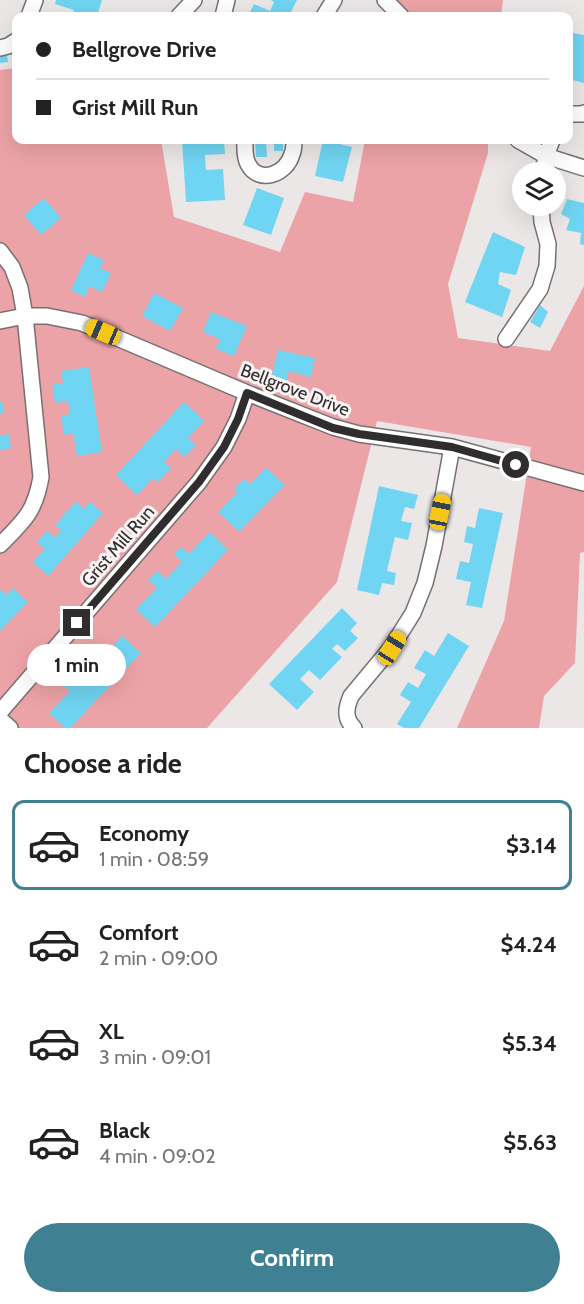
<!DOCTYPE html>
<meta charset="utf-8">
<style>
body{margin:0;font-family:Cabin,sans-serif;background:#f2f2f2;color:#222;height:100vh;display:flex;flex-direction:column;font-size:22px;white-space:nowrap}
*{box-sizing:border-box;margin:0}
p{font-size:20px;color:#767676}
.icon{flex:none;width:33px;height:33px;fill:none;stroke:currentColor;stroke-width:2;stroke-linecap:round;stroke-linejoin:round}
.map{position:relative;height:728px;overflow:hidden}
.drawer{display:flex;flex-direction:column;background:#fff;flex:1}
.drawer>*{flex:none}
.guide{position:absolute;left:12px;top:12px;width:561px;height:132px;border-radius:12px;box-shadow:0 6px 24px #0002;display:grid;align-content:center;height:132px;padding:0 24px;background:#fff}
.fabs{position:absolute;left:512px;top:162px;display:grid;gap:12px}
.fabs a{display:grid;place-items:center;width:54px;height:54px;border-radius:50%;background:#fff;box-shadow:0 6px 24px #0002;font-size:30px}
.end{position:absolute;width:27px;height:27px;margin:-14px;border:8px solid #2f2d2d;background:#fff;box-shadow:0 0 0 3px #fff}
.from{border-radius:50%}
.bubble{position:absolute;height:42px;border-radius:21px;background:#fff;box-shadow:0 6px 24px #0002;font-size:20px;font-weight:700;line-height:42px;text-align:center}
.car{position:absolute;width:18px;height:36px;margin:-18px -9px;border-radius:8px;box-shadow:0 0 4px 2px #0007;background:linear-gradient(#f5c518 24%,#345 0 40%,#f5c518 0 76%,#345 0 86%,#f5c518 0)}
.guide b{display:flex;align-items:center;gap:21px;height:57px;font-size:22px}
.guide b+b{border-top:2px solid #e0e0e0}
.guide i{width:15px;height:15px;background:#222}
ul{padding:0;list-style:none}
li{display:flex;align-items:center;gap:18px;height:90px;margin:0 12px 9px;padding:0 12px;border:3px solid transparent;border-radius:12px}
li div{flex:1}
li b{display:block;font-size:22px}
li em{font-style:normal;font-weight:700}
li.current{border-color:#3f8093}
li>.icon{width:54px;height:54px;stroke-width:1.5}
h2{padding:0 24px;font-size:27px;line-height:72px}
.button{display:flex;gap:12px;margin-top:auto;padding:12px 24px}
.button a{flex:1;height:69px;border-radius:36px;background:#3f8093;color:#fff;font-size:24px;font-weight:700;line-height:69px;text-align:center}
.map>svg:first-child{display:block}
.green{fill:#eca3a7}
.building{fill:#70d5f2}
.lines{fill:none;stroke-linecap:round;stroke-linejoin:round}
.minor-casing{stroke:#767171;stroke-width:18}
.minor{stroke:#fff;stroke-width:15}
.route{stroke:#2f2d2d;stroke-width:8}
.labels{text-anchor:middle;stroke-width:6;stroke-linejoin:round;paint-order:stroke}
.street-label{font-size:18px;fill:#2f2d2d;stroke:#faf4f4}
</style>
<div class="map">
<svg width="584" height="728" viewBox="0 0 584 728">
<rect width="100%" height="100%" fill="#ece7e7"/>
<path class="green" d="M384,0H503L501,16H384Z
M16,68V140H161L174,217L280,252L305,192L353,202L365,140H488V153L448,284L458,338L550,351L584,286V552L580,553L575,663L544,696L539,728H457L504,621L531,447L377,421L337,582L207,728H0V70Z"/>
<path class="building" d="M56,0H102L97,16H71L74,10L55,4Z
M271,0H297L289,16H248L254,4L270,11L274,2Z
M568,32L584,35V83L568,79Z
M7,55L8,62L0,63V56Z
M182,140H224L225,154L205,155L206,170L223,169L225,200L186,202Z
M255,140H266L267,157H256Z
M274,140H283V151H274Z
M323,140L352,147L343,182L315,176Z
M257,188L284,198L271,235L243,225Z
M44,198L61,218L41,235L24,215Z
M567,199L584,203V245L580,244L581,233L566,230L570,219L561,214Z
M493,232L525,247L516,275L500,272L498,284L511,290L502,317L465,302Z
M88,253L104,260L100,268L111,273L102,292L89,286L85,297L71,290Z
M154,293L183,308L170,331L142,316Z
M540,305L548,312L540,328L530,322Z
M211,312L247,326L234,356L216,349L220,339L203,332Z
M278,350L315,358L311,377L289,371L287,382L271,379Z
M89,367L102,452L77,456L73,433L64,435L61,416L70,414L68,401L55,403L52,385L63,383L61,371Z
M0,402H2L4,413L0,414Z
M184,402L204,421L188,438L196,445L184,457L176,449L164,462L171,468L158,482L153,478L137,495L116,475Z
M9,434L11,448L0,450V436Z
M266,468L285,485L239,532L218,512L237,493L234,489L244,479L250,484Z
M379,486L418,495L414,509L405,507L401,521L412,523L408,540L395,537L387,571L396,573L394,585L382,583L379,595L357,590Z
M76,501L84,509L90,502L103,513L48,576L33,562L45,549L37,542L47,531L55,538L61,530L55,525Z
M479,508L503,513L482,608L466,605L471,582L456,579L460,561L469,563L473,544L464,542L467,526L475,528Z
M210,532L228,550L155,627L136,609L157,588L148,580L157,571L166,579L182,562L174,554L181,547L189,554Z
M13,588L28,602L0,631V589L6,595Z
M342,608L357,623L350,631L358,638L345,651L337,644L332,649L342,657L320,680L309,670L300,679L314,692L297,710L269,684Z
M448,633L469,646L419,728H404L397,724L411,702L400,695L408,682L418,688L426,674L414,668L425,650L434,656Z
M122,636L141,653L70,728H65L49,713L70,691L61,684L70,674L79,683L95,666L87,658L94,650L102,658Z"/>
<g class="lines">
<defs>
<path id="minor" d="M385,0L401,16
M29,16L35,0
M179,16L194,0
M223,16L227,0
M324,16L334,0
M0,48L8,46L16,41
M568,114H582L584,113
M245,140C245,148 244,156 248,164C259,185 287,174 292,154C294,150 294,144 294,140
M518,140L546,156L584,168
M543,172L546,156L552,140
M0,251L12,267L20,288L25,316L41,477C35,512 24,521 0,545
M0,321L25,316H47L82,323L247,393L333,427L359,434L452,447L584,483
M506,339L540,289L547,266L548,244L542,222L541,206
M0,712L199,482L224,447L238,419L247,393
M0,719L10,728
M354,728C344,718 346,708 351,696L391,648L413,613L425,583L434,546L452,447"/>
</defs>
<use href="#minor" class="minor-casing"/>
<use href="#minor" class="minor"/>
</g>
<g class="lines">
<path class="route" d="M77,623L199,482L224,447L238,419L247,393L333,428L359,434L452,447L516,465"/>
</g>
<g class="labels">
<g class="street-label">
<text transform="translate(295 390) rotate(21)" y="6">Bellgrove Drive</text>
<text transform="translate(118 546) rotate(-49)" y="6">Grist Mill Run</text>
</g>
</g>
</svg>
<div class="fabs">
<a><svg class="icon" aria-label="layers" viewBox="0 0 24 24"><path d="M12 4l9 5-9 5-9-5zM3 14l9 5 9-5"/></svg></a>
</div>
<i class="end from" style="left:516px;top:465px"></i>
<i class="end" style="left:77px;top:623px"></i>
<div class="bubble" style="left:27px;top:644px;width:99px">1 min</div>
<i class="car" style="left:103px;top:332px;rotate:293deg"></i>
<i class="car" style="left:440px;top:512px;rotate:11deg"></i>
<i class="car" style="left:392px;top:648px;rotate:32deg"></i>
<div class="guide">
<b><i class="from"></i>Bellgrove Drive</b>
<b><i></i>Grist Mill Run</b>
</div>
</div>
<section class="drawer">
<h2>Choose a ride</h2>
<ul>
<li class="current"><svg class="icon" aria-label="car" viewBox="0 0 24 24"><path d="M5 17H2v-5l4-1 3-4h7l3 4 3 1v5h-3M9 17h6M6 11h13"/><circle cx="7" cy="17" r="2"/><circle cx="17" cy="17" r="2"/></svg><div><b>Economy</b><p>1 min · 08:59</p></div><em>$3.14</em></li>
<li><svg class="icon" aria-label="car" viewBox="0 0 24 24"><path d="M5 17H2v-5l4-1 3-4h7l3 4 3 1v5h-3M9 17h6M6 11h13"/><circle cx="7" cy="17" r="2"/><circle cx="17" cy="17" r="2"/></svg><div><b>Comfort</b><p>2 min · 09:00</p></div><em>$4.24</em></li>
<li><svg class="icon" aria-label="car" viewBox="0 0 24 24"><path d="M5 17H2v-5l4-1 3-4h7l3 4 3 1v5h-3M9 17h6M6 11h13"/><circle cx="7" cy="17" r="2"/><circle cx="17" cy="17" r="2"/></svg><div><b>XL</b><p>3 min · 09:01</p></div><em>$5.34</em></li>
<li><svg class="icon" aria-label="car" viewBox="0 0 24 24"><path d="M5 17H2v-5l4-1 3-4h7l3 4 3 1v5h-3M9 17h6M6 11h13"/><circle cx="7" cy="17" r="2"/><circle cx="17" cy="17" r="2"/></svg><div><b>Black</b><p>4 min · 09:02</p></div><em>$5.63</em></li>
</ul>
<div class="button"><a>Confirm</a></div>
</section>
